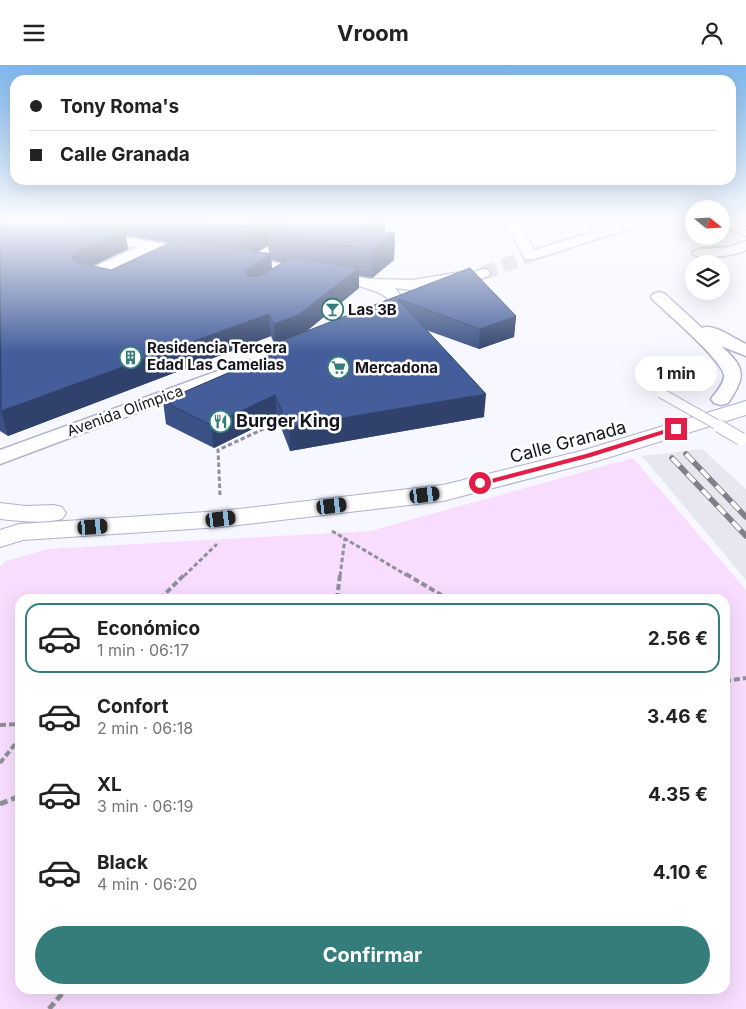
<!DOCTYPE html>
<html lang="es">
<meta charset="utf-8">
<style>
body{margin:0;font-family:Inter,sans-serif;background:#f2f2f2;color:#222;height:100vh;display:flex;flex-direction:column;font-size:19px;white-space:nowrap}
*{box-sizing:border-box;margin:0}
p{font-size:16px;color:#767676}
.icon{flex:none;width:28px;height:28px;fill:none;stroke:currentColor;stroke-width:2;stroke-linecap:round;stroke-linejoin:round}
.map{position:relative;flex:1;overflow:hidden}
.side{position:absolute;left:15px;top:529px;width:715px;height:400px;display:flex;flex-direction:column;background:#fff;border-radius:15px;box-shadow:0 5px 20px #0002}
.side>*{flex:none}
.banner{position:absolute;left:10px;top:10px;width:726px;height:110px;border-radius:15px;box-shadow:0 5px 20px #0002;display:grid;align-content:center;height:110px;padding:0 20px;background:#fff}
.needle{width:32px;rotate:108deg}
.tools{position:absolute;left:685px;top:135px;display:grid;gap:10px}
.tools a{display:grid;place-items:center;width:45px;height:45px;border-radius:50%;background:#fff;box-shadow:0 5px 20px #0002;font-size:25px}
.end{position:absolute;width:22px;height:22px;margin:-11px;border:6px solid #e11d48;background:#fff;box-shadow:0 0 0 2px #fff}
.from{border-radius:50%}
.bubble{position:absolute;height:35px;border-radius:18px;background:#fff;box-shadow:0 5px 20px #0002;font-size:16px;font-weight:700;line-height:35px;text-align:center}
.car{position:absolute;width:15px;height:30px;margin:-15px -8px;border-radius:6px;box-shadow:0 0 4px 1px #0007;background:linear-gradient(#222 24%,#8ab4d8 0 40%,#222 0 76%,#8ab4d8 0 86%,#222 0)}
.banner b{display:flex;align-items:center;gap:18px;height:48px;font-size:19px}
.banner b+b{border-top:1px solid #e0e0e0}
.banner i{width:12px;height:12px;background:#222}
ul{padding:9px 0 0;list-style:none}
li{display:flex;align-items:center;gap:15px;height:70px;margin:0 10px 8px;padding:0 10px;border:2px solid transparent;border-radius:15px}
li div{flex:1}
li b{display:block;font-size:19px}
li em{font-style:normal;font-weight:700}
li.current{border-color:#347d7b}
li>.icon{width:45px;height:45px;stroke-width:1.5}
.primary-button{display:flex;gap:10px;margin-top:auto;padding:10px 20px}
.primary-button a{flex:1;height:58px;border-radius:30px;background:#347d7b;color:#fff;font-size:20px;font-weight:700;line-height:58px;text-align:center}
header{display:flex;justify-content:space-between;align-items:center;height:65px;padding:0 20px;background:#fff;font-size:22px;font-weight:700}
.map>svg:first-child{display:block}
.built{fill:#e6e7ef}
.green{fill:#f9ddff;fill-rule:evenodd}
.lines{fill:none;stroke-linecap:round;stroke-linejoin:round}
.minor-tunnel{stroke:#d5d6de;stroke-width:14;stroke-dasharray:14 7;stroke-linecap:butt}
.minor-casing{stroke:#b0b1d2;stroke-width:3}
.tertiary-casing{stroke:#b0b1d2;stroke-width:2}
.path-far3{stroke:#8f9099;stroke-width:2.5;stroke-dasharray:4 2;stroke-linecap:butt}
.path-far2{stroke:#8f9099;stroke-width:3;stroke-dasharray:4.5 2.5;stroke-linecap:butt}
.path-far1{stroke:#8f9099;stroke-width:4;stroke-dasharray:6 3;stroke-linecap:butt}
.path{stroke:#8f9099;stroke-width:5;stroke-dasharray:8 4;stroke-linecap:butt}
.minor{fill:#fff;fill-rule:evenodd}
.tertiary{fill:#fff;fill-rule:evenodd}
.rail-casing{stroke:#7f8089;stroke-width:5.5}
.rail{stroke:#fff;stroke-width:4;stroke-dasharray:11;stroke-linecap:butt}
.service-bridge-far1-casing{stroke:#b0b1d2;stroke-width:11;stroke-linecap:butt}
.service-bridge-casing{stroke:#b0b1d2;stroke-width:14;stroke-linecap:butt}
.service-bridge-far1{stroke:#fff;stroke-width:9}
.service-bridge{stroke:#fff;stroke-width:12}
.wall{fill:#3b5185;fill-rule:evenodd}
.shaded-wall{fill:#30426c}
.building{fill:#455e9b;stroke:#30426c}
.route{fill:#e11d48}
.labels{text-anchor:middle;stroke-width:5;stroke-linejoin:round;paint-order:stroke}
.far-poi-label{font-size:15px;font-weight:bold;fill:#151521;stroke:#fff;text-anchor:start}
.far-street-label{font-size:15px;fill:#151521;stroke:#fff}
.poi-label{font-size:18px;font-weight:bold;fill:#151521;stroke:#fff;text-anchor:start}
.street-label{font-size:18px;fill:#151521;stroke:#fff}
</style>
<header><svg class="icon" aria-label="menu" viewBox="0 0 24 24"><path d="M4 6h16M4 12h16M4 18h16"/></svg>Vroom<svg class="icon" aria-label="person" viewBox="0 0 24 24"><circle cx="12" cy="8" r="4"/><path d="M4 21q1-7 8-7t8 7"/></svg></header>
<div class="map">
<svg width="746" height="944" viewBox="0 0 746 944">
<rect width="100%" height="100%" fill="#f7f8ff"/>
<path class="built" d="M702,384L746,424V515L642,391Z"/>
<path class="green" d="M633,393L746,525V944H0V501L6,496L48,484L370,466ZM20,534H725V924H20Z"/>
<g class="lines">
<path class="minor-tunnel" d="M483,208L530,191"/>
<defs>
<path id="minor" d="M627,156H645L643,159L535,194H525L523,191L525,188Z
M721,156H733L746,162V171L721,160Z
M94,168L193,183L200,187L193,191L153,185L99,211L104,212L106,215L104,218L99,219L80,215L78,212L80,209L136,182L89,175L87,172L89,169Z
M746,176V185C736,190 699,197 692,188L699,184L730,182Z
M237,191L369,214L413,215L461,207L467,209L483,204L488,205L490,208L488,211L446,227L441,225L438,222L440,219L413,225L395,223L404,235C397,244 388,254 376,251L374,248L388,234C377,217 258,204 232,198L230,195L232,192Z
M659,227L665,229L702,263C714,258 734,274 746,279V291L721,281C746,303 746,311 728,338L721,340L714,338L711,334C715,328 725,318 724,310C722,295 667,248 653,235L651,232L653,229Z
M248,295L254,296L257,300L254,304L0,399V385Z"/>
<path id="tertiary" d="M504,156H518L538,191L535,194H525Z
M746,336V350L597,396L443,436L221,462L23,475L0,482V465L19,459L221,446L443,420L581,386Z
M0,438L26,441L53,440L62,442L66,448L62,454C42,459 21,456 0,454Z"/>
</defs>
<use href="#minor" class="minor-casing"/>
<use href="#tertiary" class="tertiary-casing"/>
<path class="path-far3" d="M267,362L281,356"/>
<path class="path-far2" d="M220,430L218,385L270,361
M332,466L408,511
M184,511L217,479
M340,511L345,473"/>
<path class="path-far1" d="M406,509L448,534
M160,534L185,509
M337,534L340,509
M725,616L746,613
M0,660L20,659
M0,698L20,673"/>
<path class="path" d="M0,739L20,731
M49,944L66,924"/>
<use href="#minor" class="minor"/>
<use href="#tertiary" class="tertiary"/>
<defs>
<path id="rail" d="M686,389L746,452
M672,393L746,471"/>
</defs>
<use href="#rail" class="rail-casing"/>
<use href="#rail" class="rail"/>
<defs>
<path id="service-bridge-far1" d="M661,328L721,362"/>
<path id="service-bridge" d="M719,361L741,374"/>
</defs>
<use href="#service-bridge-far1" class="service-bridge-far1-casing"/>
<use href="#service-bridge" class="service-bridge-casing"/>
<use href="#service-bridge-far1" class="service-bridge-far1"/>
<use href="#service-bridge" class="service-bridge"/>
</g>
<path class="wall" d="M0,156H385V167L395,168L394,195L372,213L359,211V223L307,266L470,203L516,251L514,272L479,284L426,265L484,352L290,386L277,352L214,383L166,359L163,336L281,285V279L275,281L271,271L8,371L0,366ZM126,171L170,178L111,205L93,201L128,184ZM268,181L269,188L258,187ZM271,195L284,198L272,205Z"/>
<path class="shaded-wall" d="M265,156H302L268,168V181L248,192L245,166Z
M356,156H385V175L395,168L394,195L372,213V185Z
M125,166L128,184L79,207L72,192L75,188Z
M271,189L272,208L247,226L245,206Z
M359,203V223L299,272L281,276V279L275,281L274,259Z
M269,249L271,271L8,371L1,346Z
M516,251L514,272L479,284L480,264Z
M486,329L484,352L290,386L289,362Z
M275,330L277,352L214,383L211,360Z"/>
<path class="building" d="M0,156H64L125,166L75,188L72,192L76,197L111,205L178,174L271,189L245,206V208L249,212L260,211L292,192L359,203L298,250L274,259L269,249L1,346Z
M183,156H265L245,166Z
M291,156H378L365,164L395,168L372,185L268,168Z
M470,203L516,251L480,264L398,234L486,329L289,362L275,330L211,360L163,336L284,284L281,276Z"/>
<linearGradient id="sky" x2="0" y2="1"><stop stop-color="#7db6ec"/><stop offset="0.54" stop-color="#fbfcff"/><stop offset="1" stop-color="#fbfcff" stop-opacity="0"/></linearGradient>
<rect width="746" height="288" fill="url(#sky)"/>
<path class="route" d="M673,362L679,364L591,392L480,421L476,418L586,389Z"/>
<defs>
<symbol id="bar-ring" viewBox="-11 -11 22 22"><circle r="9.5" fill="#fff" stroke="#347d7b" stroke-width="1.5"/><path d="M-6-5H6L.8 .8V4.5H3.5V6h-7V4.5H-.8V.8Z" fill="#347d7b"/></symbol>
<symbol id="building-ring" viewBox="-11 -11 22 22"><circle r="9.5" fill="#fff" stroke="#347d7b" stroke-width="1.5"/><path d="M-4-6H4V6H1V3H-1V6H-4ZM-2.5-4.3h1.7v1.8h-1.7ZM.8-4.3h1.7v1.8H.8ZM-2.5-1h1.7V.8h-1.7ZM.8-1h1.7V.8H.8Z" fill="#347d7b"/></symbol>
<symbol id="supermarket-ring" viewBox="-11 -11 22 22"><circle r="9.5" fill="#fff" stroke="#347d7b" stroke-width="1.5"/><path d="M-6-5.5h2.5l.6 2H6L4.5 2H-2.5L-4.4-4H-6ZM-1.5 3.2a1.3 1.3 0 1 0 .1 0ZM3 3.2a1.3 1.3 0 1 0 .1 0Z" fill="#347d7b"/></symbol>
<symbol id="restaurant-ring" viewBox="-11 -11 22 22"><circle r="9.5" fill="#fff" stroke="#347d7b" stroke-width="1.5"/><path d="M-5-6h1v4h1v-4h1v4h1v-4h1v5L-1.5 .5V6h-2V.5L-5-1ZM5-6V6H3V1.5H1.5Q1.5-4 5-6Z" fill="#347d7b"/></symbol>
</defs>
<g fill-rule="evenodd">
<use href="#bar-ring" x="320" y="232" width="25" height="25"/>
<use href="#building-ring" x="118" y="280" width="25" height="25"/>
<use href="#supermarket-ring" x="326" y="290" width="25" height="25"/>
<use href="#restaurant-ring" x="208" y="344" width="25" height="25"/>
</g>
<g class="labels">
<g class="far-poi-label">
<text x="348" y="250">Las 3B</text>
<text x="147" y="288">Residencia Tercera<tspan x="147" dy="17">Edad Las Camelias</tspan></text>
<text x="355" y="308">Mercadona</text>
</g>
<g class="far-street-label">
<text transform="translate(125 346) rotate(-20)" y="5">Avenida Olímpica</text>
</g>
<g class="poi-label">
<text x="236" y="362">Burger King</text>
</g>
<g class="street-label">
<text transform="translate(568 377) rotate(-15)" y="6">Calle Granada</text>
</g>
</g>
</svg>
<div class="tools">
<a><svg class="needle" viewBox="-14 -14 28 28"><path d="M0-13l5 13h-10z" fill="#e53935"/><path d="M0 13l5-13h-10z" fill="#767676"/></svg></a>
<a><svg class="icon" aria-label="layers" viewBox="0 0 24 24"><path d="M12 4l9 5-9 5-9-5zM3 14l9 5 9-5"/></svg></a>
</div>
<i class="end from" style="left:480px;top:418px"></i>
<i class="end" style="left:676px;top:364px"></i>
<div class="bubble" style="left:635px;top:291px;width:82px">1 min</div>
<i class="car" style="left:425px;top:430px;rotate:83deg"></i>
<i class="car" style="left:332px;top:441px;rotate:83deg"></i>
<i class="car" style="left:221px;top:454px;rotate:83deg"></i>
<i class="car" style="left:93px;top:462px;rotate:86deg"></i>
<div class="banner">
<b><i class="from"></i>Tony Roma's</b>
<b><i></i>Calle Granada</b>
</div>
<section class="side">
<ul>
<li class="current"><svg class="icon" aria-label="car" viewBox="0 0 24 24"><path d="M5 17H2v-5l4-1 3-4h7l3 4 3 1v5h-3M9 17h6M6 11h13"/><circle cx="7" cy="17" r="2"/><circle cx="17" cy="17" r="2"/></svg><div><b>Económico</b><p>1 min · 06:17</p></div><em>2.56 €</em></li>
<li><svg class="icon" aria-label="car" viewBox="0 0 24 24"><path d="M5 17H2v-5l4-1 3-4h7l3 4 3 1v5h-3M9 17h6M6 11h13"/><circle cx="7" cy="17" r="2"/><circle cx="17" cy="17" r="2"/></svg><div><b>Confort</b><p>2 min · 06:18</p></div><em>3.46 €</em></li>
<li><svg class="icon" aria-label="car" viewBox="0 0 24 24"><path d="M5 17H2v-5l4-1 3-4h7l3 4 3 1v5h-3M9 17h6M6 11h13"/><circle cx="7" cy="17" r="2"/><circle cx="17" cy="17" r="2"/></svg><div><b>XL</b><p>3 min · 06:19</p></div><em>4.35 €</em></li>
<li><svg class="icon" aria-label="car" viewBox="0 0 24 24"><path d="M5 17H2v-5l4-1 3-4h7l3 4 3 1v5h-3M9 17h6M6 11h13"/><circle cx="7" cy="17" r="2"/><circle cx="17" cy="17" r="2"/></svg><div><b>Black</b><p>4 min · 06:20</p></div><em>4.10 €</em></li>
</ul>
<div class="primary-button"><a>Confirmar</a></div>
</section>
</div>
